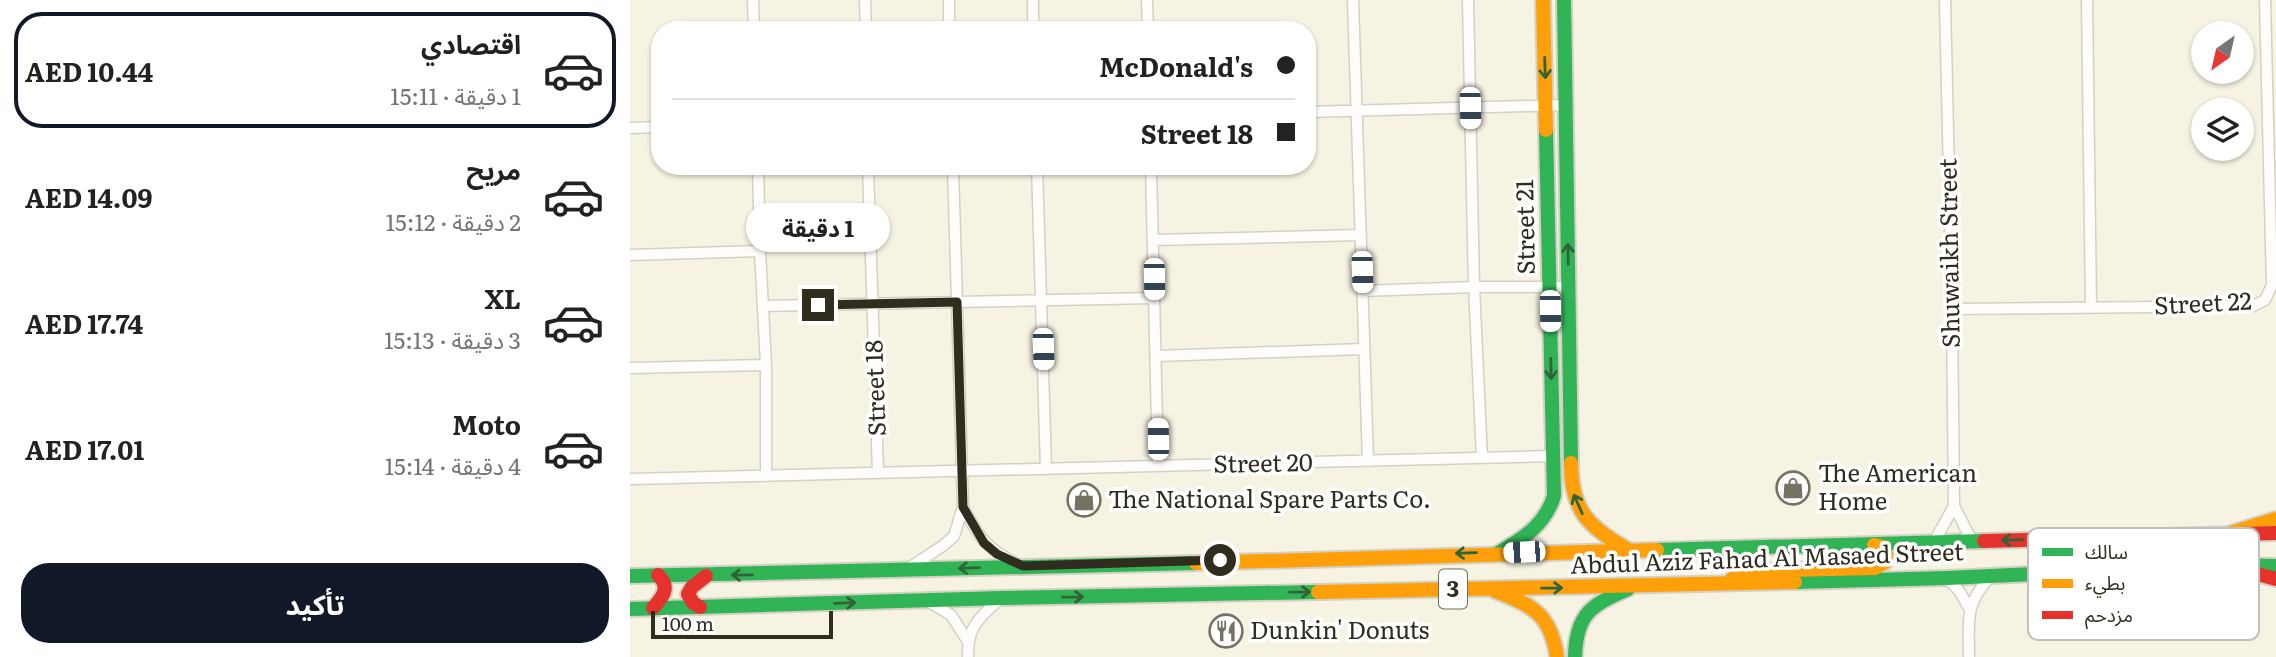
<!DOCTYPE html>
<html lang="ar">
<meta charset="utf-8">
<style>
body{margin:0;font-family:Literata,"Noto Sans Arabic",serif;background:#f6f6f6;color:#222;direction:rtl;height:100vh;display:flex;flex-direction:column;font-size:26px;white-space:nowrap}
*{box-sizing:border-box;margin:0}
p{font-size:23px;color:#767676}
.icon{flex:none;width:38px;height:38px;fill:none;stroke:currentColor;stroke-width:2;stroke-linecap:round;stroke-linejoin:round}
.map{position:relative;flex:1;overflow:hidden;direction:ltr}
.side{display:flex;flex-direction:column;background:#fff;width:630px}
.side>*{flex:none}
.hud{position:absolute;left:21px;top:21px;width:665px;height:154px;border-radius:28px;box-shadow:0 2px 5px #0004;direction:rtl;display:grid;align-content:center;height:154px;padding:0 21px;background:#fff}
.needle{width:46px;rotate:214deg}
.fabs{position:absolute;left:1561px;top:21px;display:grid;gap:14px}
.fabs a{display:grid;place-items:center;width:63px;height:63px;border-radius:50%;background:#fff;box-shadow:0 2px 5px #0004;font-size:35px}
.scale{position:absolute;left:21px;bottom:18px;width:182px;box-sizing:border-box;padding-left:7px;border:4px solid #302d1f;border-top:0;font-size:19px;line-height:24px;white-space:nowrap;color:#302d1f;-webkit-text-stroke:5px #fff;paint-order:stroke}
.end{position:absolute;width:32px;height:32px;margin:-16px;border:9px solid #302d1f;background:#fff;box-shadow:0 0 0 4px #fff}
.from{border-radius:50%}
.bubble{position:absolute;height:49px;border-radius:24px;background:#fff;box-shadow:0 2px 5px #0004;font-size:23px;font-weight:700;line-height:49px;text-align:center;direction:rtl}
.car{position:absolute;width:21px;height:42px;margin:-21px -10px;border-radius:9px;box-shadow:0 0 5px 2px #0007;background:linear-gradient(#fff 24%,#345 0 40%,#fff 0 76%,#345 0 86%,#fff 0)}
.hud b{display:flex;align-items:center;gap:24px;height:66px;font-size:26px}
.hud b+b{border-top:2px solid #e0e0e0}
.hud i{width:18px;height:18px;background:#222}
ul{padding:12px 0 0;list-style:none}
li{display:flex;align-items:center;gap:21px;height:116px;margin:0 14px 10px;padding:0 7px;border:4px solid transparent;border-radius:28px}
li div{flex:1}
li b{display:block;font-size:26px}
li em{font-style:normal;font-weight:700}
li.active{border-color:#111827}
li>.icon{width:63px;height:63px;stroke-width:1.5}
.cta{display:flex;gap:14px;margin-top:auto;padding:14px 21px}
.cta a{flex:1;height:80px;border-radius:28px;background:#111827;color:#fff;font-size:28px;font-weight:700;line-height:80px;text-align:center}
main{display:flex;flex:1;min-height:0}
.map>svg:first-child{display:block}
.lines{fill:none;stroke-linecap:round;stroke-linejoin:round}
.street-casing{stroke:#d3d1c3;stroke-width:13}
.fast-casing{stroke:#d3d1c3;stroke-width:18}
.slow-casing{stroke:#d3d1c3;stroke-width:18}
.jam-casing{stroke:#d3d1c3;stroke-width:18}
.street{stroke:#fefdfb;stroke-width:10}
.fast{stroke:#30b455;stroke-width:14}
.slow{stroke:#ff9f0a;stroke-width:14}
.jam{stroke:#e5322d;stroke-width:14}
.oneway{stroke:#306335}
.route{stroke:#302d1f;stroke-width:9}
.labels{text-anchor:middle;stroke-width:7;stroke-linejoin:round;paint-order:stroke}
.shield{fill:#fff;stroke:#6e6c62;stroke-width:2}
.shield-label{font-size:23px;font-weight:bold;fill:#302d1f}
.street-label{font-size:24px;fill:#302d1f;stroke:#fff}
.poi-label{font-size:24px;fill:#302d1f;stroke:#fff;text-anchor:start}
.key{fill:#fff;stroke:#c1c0bc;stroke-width:2}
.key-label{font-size:19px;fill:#302d1f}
</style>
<main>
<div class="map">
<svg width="1646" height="657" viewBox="0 0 1646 657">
<rect width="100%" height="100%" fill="#f6f3e3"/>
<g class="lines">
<defs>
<path id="street" d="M123,0L124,30
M235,0L236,30
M319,0V30
M403,0V30
M517,0L518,30
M723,0L738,461
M838,0L844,287L852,458
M1457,0L1461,307
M677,112L936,105
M0,128L30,127
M128,166L130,251L136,365V476
M238,166L248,473
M407,166L416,469
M521,166L528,466
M523,240L731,235
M0,255L130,251
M732,291L844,287H938
M133,306L524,298
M1322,309L1623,306L1635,300L1642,285L1635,0
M526,356L734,349
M0,368L136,365
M0,479L923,456
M1324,506L1342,541
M333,507C350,540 356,548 389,565
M1304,542L1324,506L1322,309L1315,0
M279,568L314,545L324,536L333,507L323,166
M1317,578L1330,592L1339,608
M299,602L321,615L337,640
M338,657C337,626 350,617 371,598
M1339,657C1339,621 1334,605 1360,577"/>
<path id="fast" d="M934,0L941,463
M1027,550L1354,541
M868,553C893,539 915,525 924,496L916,130
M0,576L566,563
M1165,582L1317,578L1598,565L1646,566
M0,609L371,598L688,592
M945,657C946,614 961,605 998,589"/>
<path id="slow" d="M913,0L916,130
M941,463C941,510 958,527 997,549
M1601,533L1646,519
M566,563L1027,550
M1102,579L1121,571L1245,568L1255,562L1257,557L1253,547L1244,545
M865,591C903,605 921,615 927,657
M688,592L1165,582"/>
<path id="jam" d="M1354,541L1646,533
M1620,572L1646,579
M70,607L63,603L58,594L62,587L76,576
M23,608C33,597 41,587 28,575"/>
</defs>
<use href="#street" class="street-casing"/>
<use href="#fast" class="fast-casing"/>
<use href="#slow" class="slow-casing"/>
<use href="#jam" class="jam-casing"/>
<use href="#street" class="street"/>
<use href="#fast" class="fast"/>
<use href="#slow" class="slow"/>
<use href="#jam" class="jam"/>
</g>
<defs><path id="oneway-shaft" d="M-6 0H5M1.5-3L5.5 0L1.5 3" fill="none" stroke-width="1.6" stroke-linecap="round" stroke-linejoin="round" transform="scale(1.75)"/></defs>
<g class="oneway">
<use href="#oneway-shaft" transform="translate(915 68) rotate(88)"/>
<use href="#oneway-shaft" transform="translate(938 254) rotate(-91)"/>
<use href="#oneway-shaft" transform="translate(921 369) rotate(89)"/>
<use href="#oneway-shaft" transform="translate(948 504) rotate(-114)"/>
<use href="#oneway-shaft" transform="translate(1382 540) rotate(178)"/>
<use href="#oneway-shaft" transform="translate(836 553) rotate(178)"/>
<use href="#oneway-shaft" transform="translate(339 568) rotate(178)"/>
<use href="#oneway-shaft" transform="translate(112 575) rotate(179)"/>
<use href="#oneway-shaft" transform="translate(922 588) rotate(-1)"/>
<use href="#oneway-shaft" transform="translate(670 592) rotate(-1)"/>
<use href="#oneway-shaft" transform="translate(443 597) rotate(-1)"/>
<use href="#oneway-shaft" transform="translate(215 603) rotate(-2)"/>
</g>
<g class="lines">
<path class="route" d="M188,305L327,302L333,507L354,543L367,554L393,566L590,560"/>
</g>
<defs>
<symbol id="shop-ring" viewBox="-11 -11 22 22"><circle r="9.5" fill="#fff" stroke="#757264" stroke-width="1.5"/><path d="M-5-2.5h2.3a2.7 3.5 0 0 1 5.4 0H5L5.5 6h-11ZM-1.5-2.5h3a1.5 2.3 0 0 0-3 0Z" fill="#757264"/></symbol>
<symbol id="restaurant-ring" viewBox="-11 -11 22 22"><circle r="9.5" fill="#fff" stroke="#757264" stroke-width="1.5"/><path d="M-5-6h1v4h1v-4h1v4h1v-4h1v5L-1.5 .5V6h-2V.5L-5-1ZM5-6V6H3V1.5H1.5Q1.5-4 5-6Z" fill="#757264"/></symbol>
</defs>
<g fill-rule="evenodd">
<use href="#shop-ring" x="1144" y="469" width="38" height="38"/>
<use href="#shop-ring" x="435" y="481" width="38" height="38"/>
<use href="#restaurant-ring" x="577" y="612" width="38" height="38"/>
</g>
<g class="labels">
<rect class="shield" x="809" y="569.5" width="28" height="39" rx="5"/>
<g class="shield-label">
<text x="823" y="597">3</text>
</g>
<g class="street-label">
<text transform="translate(896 227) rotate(-91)" y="8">Street 21</text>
<text transform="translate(1320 253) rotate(-91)" y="8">Shuwaikh Street</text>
<text transform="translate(1573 304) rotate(-3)" y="8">Street 22</text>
<text transform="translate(246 388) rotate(-92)" y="8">Street 18</text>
<text transform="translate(633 464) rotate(-1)" y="8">Street 20</text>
<text transform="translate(1137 559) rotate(-2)" y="8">Abdul Aziz Fahad Al Masaed Street</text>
</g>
<g class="poi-label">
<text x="1188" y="482">The American<tspan x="1188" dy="28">Home</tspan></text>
<text x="478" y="508">The National Spare Parts Co.</text>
<text x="620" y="639">Dunkin' Donuts</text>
</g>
</g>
<rect x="1398" y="528" width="231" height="112" rx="10" class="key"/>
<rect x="1412" y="548" width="31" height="8" fill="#30b455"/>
<rect x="1412" y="579" width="31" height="9" fill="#ff9f0a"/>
<rect x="1412" y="611" width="31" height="8" fill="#e5322d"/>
<g class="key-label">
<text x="1455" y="559">سالك</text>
<text x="1455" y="590">بطيء</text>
<text x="1455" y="622">مزدحم</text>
</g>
</svg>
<div class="fabs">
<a><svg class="needle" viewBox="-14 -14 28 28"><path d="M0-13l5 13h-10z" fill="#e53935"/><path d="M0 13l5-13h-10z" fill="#767676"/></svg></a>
<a><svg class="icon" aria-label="layers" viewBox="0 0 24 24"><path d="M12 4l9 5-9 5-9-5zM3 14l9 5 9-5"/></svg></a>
</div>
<div class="scale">100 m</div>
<i class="end from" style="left:590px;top:560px"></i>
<i class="end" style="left:188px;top:305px"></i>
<div class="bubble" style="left:116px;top:203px;width:144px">1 دقيقة</div>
<i class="car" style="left:840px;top:108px;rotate:179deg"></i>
<i class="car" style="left:732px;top:272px;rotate:178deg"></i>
<i class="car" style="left:524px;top:279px;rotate:179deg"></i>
<i class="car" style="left:920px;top:311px;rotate:179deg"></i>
<i class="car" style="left:413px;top:349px;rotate:178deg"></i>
<i class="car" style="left:528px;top:439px;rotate:359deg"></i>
<i class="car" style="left:894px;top:552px;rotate:268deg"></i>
<div class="hud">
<b><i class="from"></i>McDonald's</b>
<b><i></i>Street 18</b>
</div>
</div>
<section class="side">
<ul>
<li class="active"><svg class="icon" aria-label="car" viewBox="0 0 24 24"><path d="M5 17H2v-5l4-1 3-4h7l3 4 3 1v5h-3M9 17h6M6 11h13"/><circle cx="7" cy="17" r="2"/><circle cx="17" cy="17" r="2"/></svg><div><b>اقتصادي</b><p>1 دقيقة · 15:11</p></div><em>AED 10.44</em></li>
<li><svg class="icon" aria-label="car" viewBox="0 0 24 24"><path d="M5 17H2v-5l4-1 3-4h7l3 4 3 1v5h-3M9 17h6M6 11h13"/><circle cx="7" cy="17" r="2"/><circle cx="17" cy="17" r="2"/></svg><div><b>مريح</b><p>2 دقيقة · 15:12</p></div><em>AED 14.09</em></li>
<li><svg class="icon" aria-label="car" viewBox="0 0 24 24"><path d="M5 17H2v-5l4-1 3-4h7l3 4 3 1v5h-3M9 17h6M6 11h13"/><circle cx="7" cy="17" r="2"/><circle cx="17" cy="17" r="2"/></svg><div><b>XL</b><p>3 دقيقة · 15:13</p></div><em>AED 17.74</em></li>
<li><svg class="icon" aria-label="car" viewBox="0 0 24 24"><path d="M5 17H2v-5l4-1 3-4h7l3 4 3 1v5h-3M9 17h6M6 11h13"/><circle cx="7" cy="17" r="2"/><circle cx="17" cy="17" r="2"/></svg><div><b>Moto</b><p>4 دقيقة · 15:14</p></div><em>AED 17.01</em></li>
</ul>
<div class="cta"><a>تأكيد</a></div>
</section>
</main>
